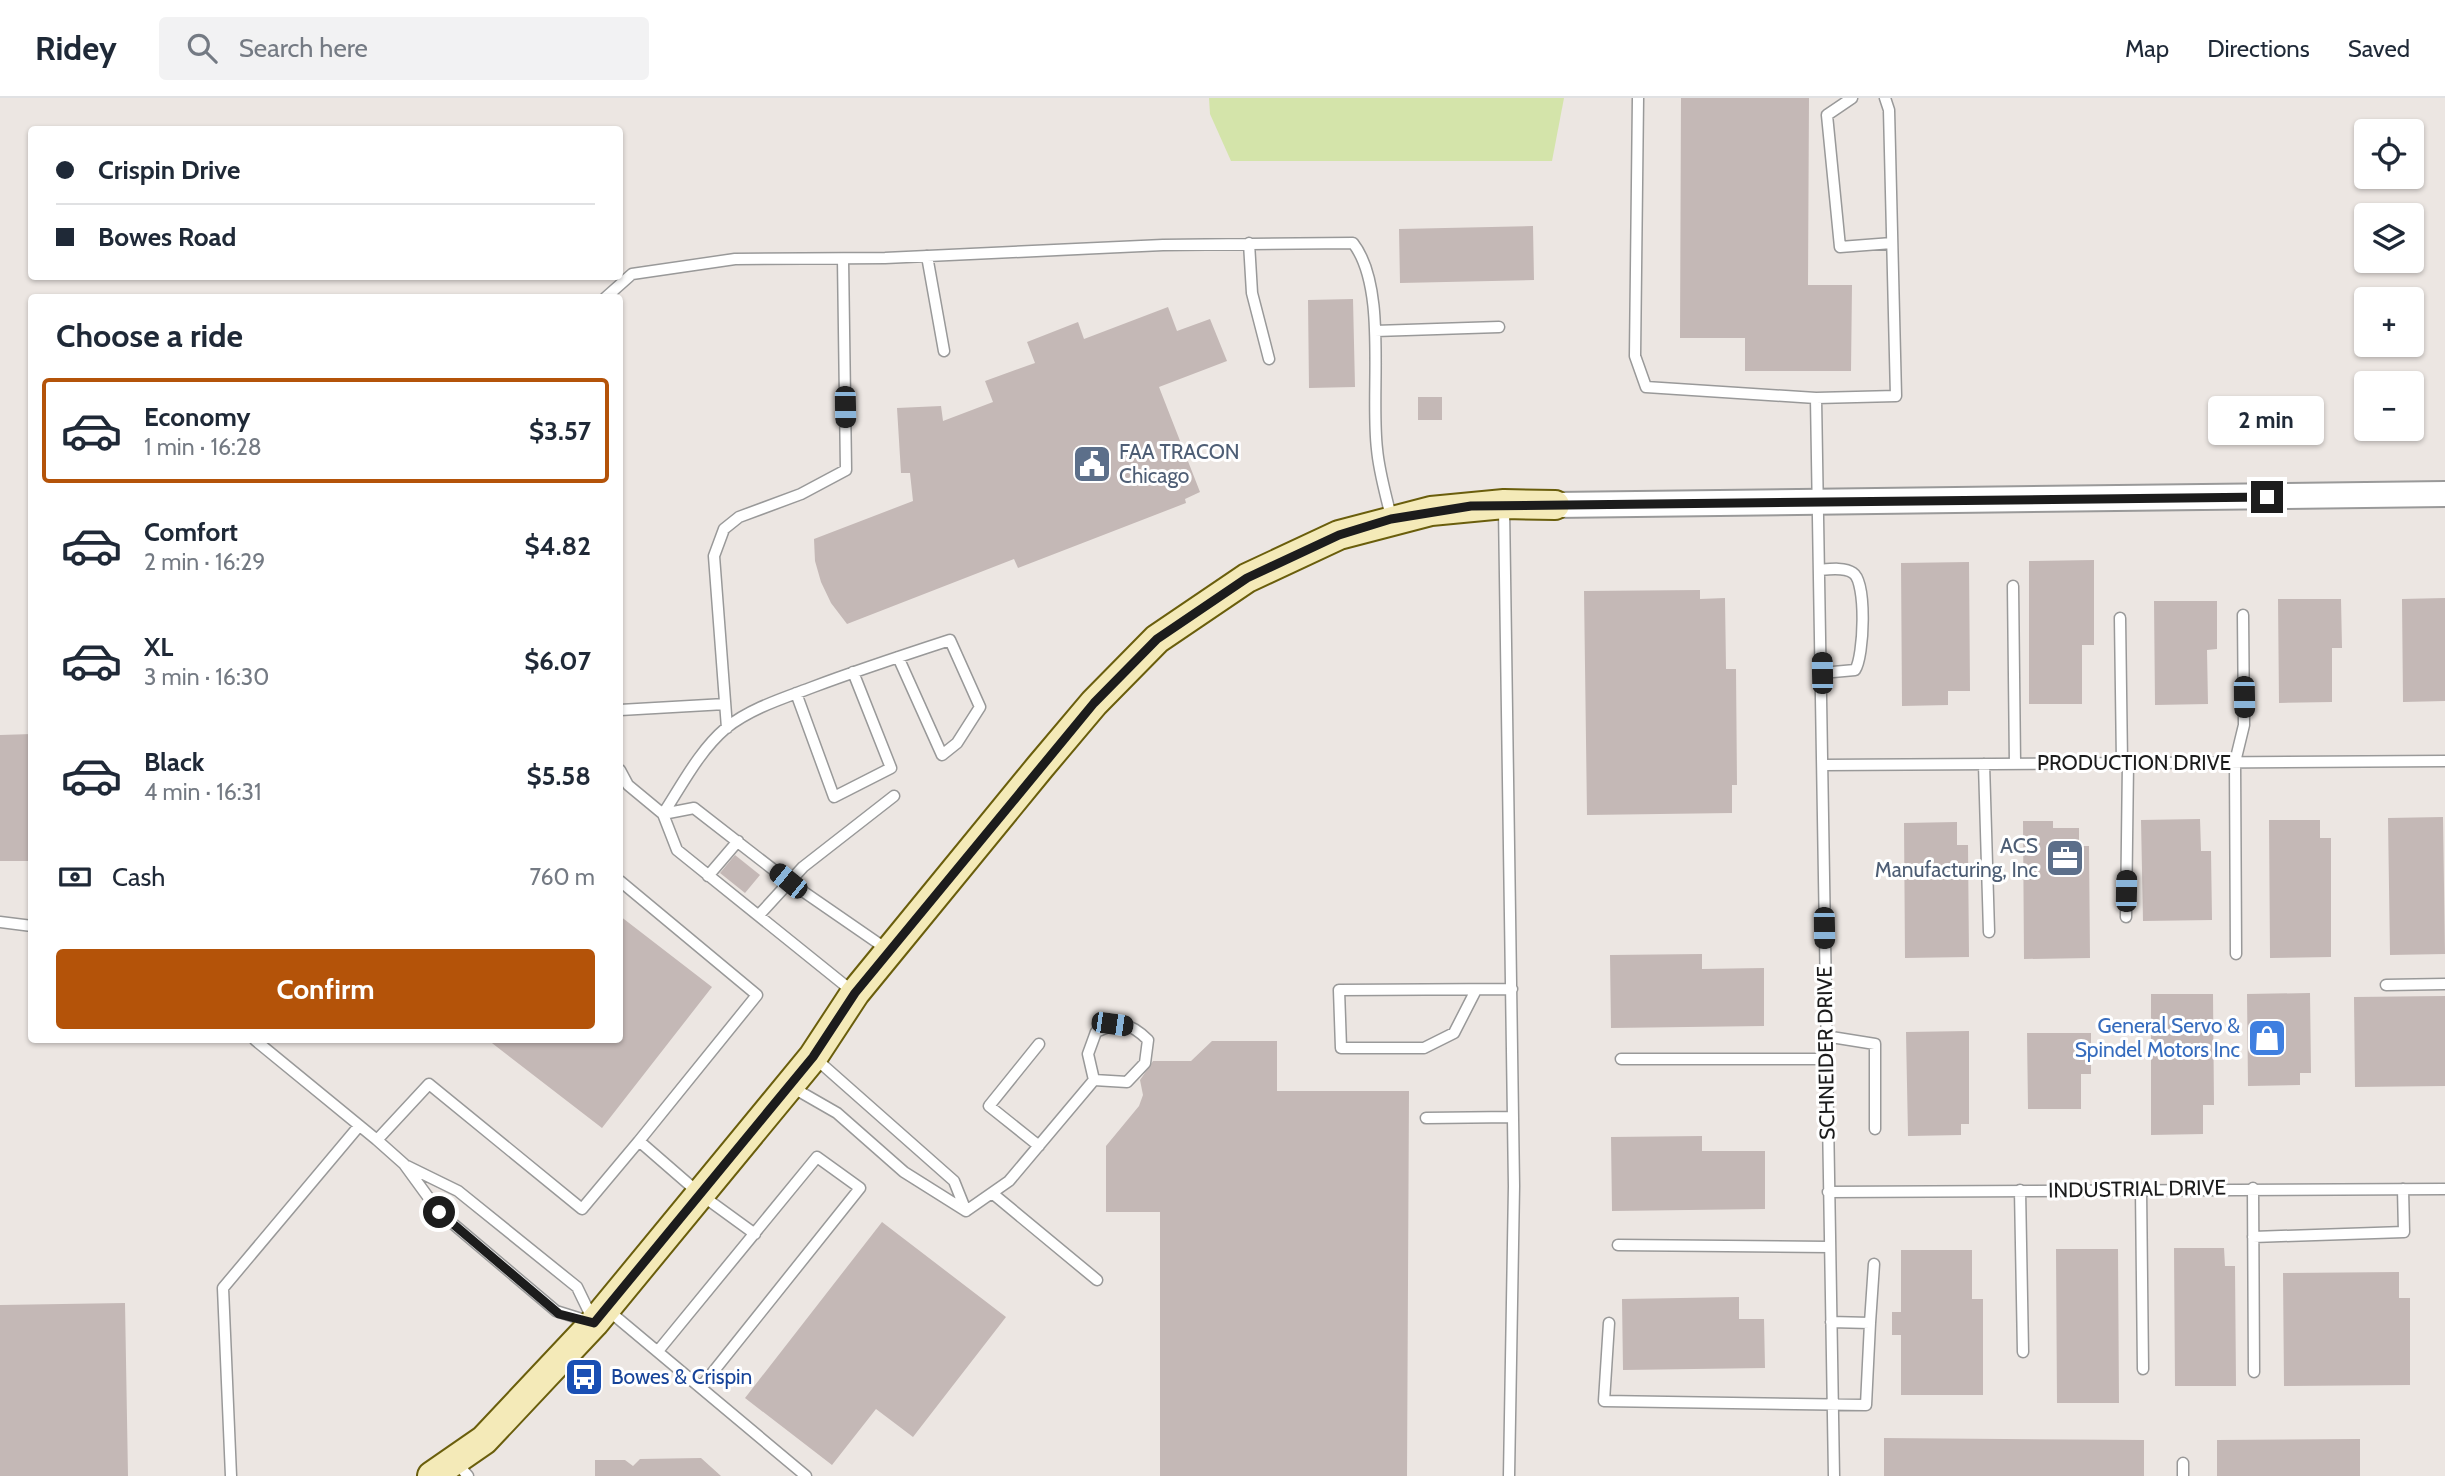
<!DOCTYPE html>
<meta charset="utf-8">
<style>
body{margin:0;font-family:Cabin,sans-serif;background:#f2f2f3;color:#1f2937;height:100vh;display:flex;flex-direction:column;font-size:26px;white-space:nowrap}
*{box-sizing:border-box;margin:0}
p{font-size:23px;color:#747a83}
.icon{flex:none;width:38px;height:38px;fill:none;stroke:currentColor;stroke-width:2;stroke-linecap:round;stroke-linejoin:round}
.map{position:relative;flex:1;overflow:hidden}
.sheet{position:absolute;left:28px;top:196px;width:595px;height:749px;display:flex;flex-direction:column;background:#fff;border-radius:7px;box-shadow:0 2px 5px #0004}
.sheet>*{flex:none}
.hud{position:absolute;left:28px;top:28px;width:595px;height:154px;border-radius:7px;box-shadow:0 2px 5px #0004;display:grid;align-content:center;height:154px;padding:0 28px;background:#fff}
.tools{position:absolute;left:2354px;top:21px;display:grid;gap:14px}
.tools a{display:grid;place-items:center;width:70px;height:70px;border-radius:7px;background:#fff;box-shadow:0 2px 5px #0004;font-size:35px}
.end{position:absolute;width:32px;height:32px;margin:-16px;border:9px solid #1c1c1c;background:#fff;box-shadow:0 0 0 4px #fff}
.from{border-radius:50%}
.bubble{position:absolute;height:49px;border-radius:7px;background:#fff;box-shadow:0 2px 5px #0004;font-size:23px;font-weight:700;line-height:49px;text-align:center}
.car{position:absolute;width:21px;height:42px;margin:-21px -10px;border-radius:9px;box-shadow:0 0 5px 2px #0007;background:linear-gradient(#222 24%,#8ab4d8 0 40%,#222 0 76%,#8ab4d8 0 86%,#222 0)}
.hud b{display:flex;align-items:center;gap:24px;height:66px;font-size:26px}
.hud b+b{border-top:2px solid #e0e1e3}
.hud i{width:18px;height:18px;background:#1f2937}
ul{padding:0;list-style:none}
li{display:flex;align-items:center;gap:21px;height:105px;margin:0 14px 10px;padding:0 14px;border:4px solid transparent;border-radius:7px}
li div{flex:1}
li b{display:block;font-size:26px}
li em{font-style:normal;font-weight:700}
li.on{border-color:#b45309}
li>.icon{width:63px;height:63px;stroke-width:1.5}
h2{padding:0 28px;font-size:32px;line-height:84px}
.pay{display:flex;align-items:center;gap:18px;height:77px;padding:0 28px;font-size:26px}
.pay p{margin-inline-start:auto}
.button{display:flex;gap:14px;margin-top:auto;padding:14px 28px}
.button a{flex:1;height:80px;border-radius:7px;background:#b45309;color:#fff;font-size:28px;font-weight:700;line-height:80px;text-align:center}
header{display:flex;align-items:center;gap:42px;box-sizing:border-box;height:98px;padding:0 35px;background:#fff;border-bottom:2px solid #e0e1e3}
header strong{font-size:33px}
nav{display:flex;gap:38px;margin-inline-start:auto;font-size:24px}
.search{width:490px;height:63px;background:#f2f2f3;display:flex;align-items:center;gap:18px;box-sizing:border-box;padding:0 24px;border-radius:7px;color:#747a83;font-size:26px}
.map>svg:first-child{display:block}
.grass{fill:#d4e4aa}
.building{fill:#c4b8b6}
.lines{fill:none;stroke-linecap:round;stroke-linejoin:round}
.service-casing{stroke:#999;stroke-width:13}
.tertiary-casing{stroke:#999;stroke-width:28}
.secondary-casing{stroke:#6a5e0c;stroke-width:32}
.service{stroke:#fff;stroke-width:10}
.tertiary{stroke:#fff;stroke-width:24}
.secondary{stroke:#f4eab8;stroke-width:28}
.route{stroke:#1c1c1c;stroke-width:9}
.labels{text-anchor:middle;stroke-width:6;stroke-linejoin:round;paint-order:stroke}
.service-label{font-size:21px;fill:#4e5e75;stroke:#fff;text-anchor:start}
.street-label{font-size:21px;fill:#1c1c1c;stroke:#fff}
.shop-label{font-size:21px;fill:#366cbe;stroke:#fff;text-anchor:end}
.transit-label{font-size:21px;fill:#164399;stroke:#fff;text-anchor:start}
</style>
<header>
<strong>Ridey</strong>
<div class="search"><svg class="icon" aria-label="search" viewBox="0 0 24 24"><circle cx="10" cy="10" r="6"/><path d="M15 15l6 6"/></svg>Search here</div>
<nav><a>Map</a><a>Directions</a><a>Saved</a></nav>
</header>
<div class="map">
<svg width="2445" height="1378" viewBox="0 0 2445 1378">
<rect width="100%" height="100%" fill="#ece6e2"/>
<path class="grass" d="M1209,0H1564L1552,63H1231L1210,16Z"/>
<path class="building" d="M1681,0H1809L1808,187H1852L1851,273H1745V240H1680Z
M1533,128L1534,182L1400,185L1399,131Z
M1353,201L1355,289L1309,290L1308,202Z
M1168,209L1177,233L1210,221L1227,263L1159,289L1200,394L1185,401L1186,405L1018,470L1014,461L847,526L831,505L821,484L815,463L814,441L913,403L910,375H901L897,310L941,308L943,323L993,304L985,283L1035,265L1027,244L1078,224L1084,241Z
M1418,299H1442V322H1418Z
M2094,462V547H2082V606H2029V463Z
M1969,464L1970,593H1948V607L1902,608L1901,465Z
M1700,492V501L1725,500L1726,571H1736L1737,687H1732V715L1587,717L1584,493Z
M2445,500V603L2403,604L2402,501Z
M2278,501H2341L2342,550H2332V604L2279,605Z
M2154,503H2217V551L2207,552L2208,606L2155,607Z
M32,636V763H0V637Z
M2443,719L2445,856L2390,857L2388,720Z
M2200,721L2201,753H2211L2212,822L2143,823L2141,722Z
M2269,722H2320V740H2331V859L2270,860Z
M2023,723H2053V730H2079V748H2089L2090,860L2024,861Z
M1957,724V747H1968L1969,859L1905,860L1904,725Z
M735,757L760,777L745,795L720,775Z
M620,818L712,889L602,1030L488,942H620Z
M1702,856V871L1764,870V928L1611,930L1610,857Z
M2310,895L2311,975H2300V987L2248,988L2247,896Z
M2151,896H2213L2214,1007H2203V1036L2151,1037Z
M2445,898V988L2355,989L2354,899Z
M1969,933V1026H1961V1037L1908,1038L1906,934Z
M2027,935H2091V976H2081V1011H2028Z
M1212,943H1277V993H1409L1407,1378H1160V1114H1106V1048L1139,1008L1143,997L1140,982L1153,963H1191Z
M1702,1038V1053H1765V1111L1612,1113L1611,1039Z
M882,1124L1006,1219L913,1339L876,1311L832,1367L745,1300Z
M2174,1150H2224L2225,1168H2235L2236,1288H2175Z
M2056,1151H2118L2119,1305H2057Z
M1901,1152H1972V1201H1983V1297H1901V1237H1892V1214H1901Z
M2399,1174V1200H2410V1287L2284,1288L2283,1175Z
M1739,1199V1221H1764L1765,1270L1623,1272L1622,1201Z
M125,1205L128,1378H0V1207Z
M1884,1340L2144,1342V1378H1884Z
M2360,1341V1378H2217V1342Z
M701,1360L721,1378H595V1362H625L633,1368L640,1361Z"/>
<g class="lines">
<defs>
<path id="service" d="M1638,0L1635,258L1646,289L1816,300
M1852,0L1827,17L1840,149L1892,145
M1249,145L1252,195L1269,261
M927,158L944,253
M605,200L632,176L735,161L885,160L1163,147L1353,145C1388,190 1370,294 1377,351C1379,374 1386,397 1391,419
M1375,233L1499,229
M1504,410L1514,1088L1509,1378
M1820,472C1830,471 1845,469 1853,475C1867,484 1864,559 1855,572L1822,575
M2013,488L2015,666
M2120,520L2122,665
M796,595L834,699L891,670L853,574
M620,612L725,606
M727,630L714,458L724,431L739,419L801,396L846,372L843,161
M1984,666L1989,834
M1823,667L2445,663
M620,672L628,687L663,716C682,687 699,653 726,630C751,610 784,600 813,589C858,572 904,557 950,542L980,609L957,645L942,657L898,559
M708,778L738,743
M620,783L757,897L639,1043
M759,817L803,769L894,698
M2126,819L2128,665
M0,824L32,828
M2236,856L2235,664L2244,627L2243,517
M2386,887L2445,886
M1476,892L1454,935L1424,950H1341L1339,892L1512,891
M852,893L677,752L663,716L694,710L788,783L888,852
M1825,938L1875,946V1031
M255,942L377,1042L404,1066L439,1114L556,1213L591,1224
M816,961L954,1083L966,1113
M1621,961H1826
M790,988L837,1015L904,1074L966,1113
M1426,1020L1513,1019
M377,1042L429,986L582,1111L639,1043L700,1096L755,1136
M1039,1048L989,1008L1039,946
M407,1068L458,1093L577,1189L592,1220
M2253,1090L2254,1274
M2141,1091L2143,1271
M2020,1092L2023,1254
M1828,1094L2445,1091
M992,1095L1097,1182
M966,1113L1009,1083L1094,982L1088,956L1096,934C1119,923 1130,924 1148,942L1145,965L1127,984L1094,982
M2253,1139L2404,1134L2403,1091
M1618,1147L1829,1149
M609,1213L806,1378
M1609,1225L1604,1303L1866,1307L1870,1225L1831,1224
M1870,1225L1874,1166
M658,1253L817,1059L860,1090L701,1289
M455,1363L468,1378
M231,1378L223,1190L359,1028
M1834,1378L1816,300L1896,298L1889,12L1885,0
M2183,1378V1365"/>
<path id="tertiary" d="M1555,407L2445,396"/>
<path id="secondary" d="M432,1378L484,1342L594,1225L813,959L855,895L1040,669L1094,605L1157,541L1247,480L1339,437L1431,413L1504,406L1555,407"/>
</defs>
<use href="#service" class="service-casing"/>
<use href="#tertiary" class="tertiary-casing"/>
<use href="#secondary" class="secondary-casing"/>
<use href="#service" class="service"/>
<use href="#tertiary" class="tertiary"/>
<use href="#secondary" class="secondary"/>
</g>
<g class="lines">
<path class="route" d="M439,1114L559,1216L594,1225L813,959L855,895L1094,605L1157,541L1247,480L1339,437L1391,421L1471,408L2267,399"/>
</g>
<defs>
<symbol id="civic-square" viewBox="-11 -11 22 22"><rect x="-9" y="-9" width="18" height="18" rx="4" fill="#5c6f8a" stroke="#fff"/><path d="M-.6-6.5H3V-4.5H.6V-3L4-1V1h2V6H-6V1h2V-1L-.6-3ZM-1.2 2.5V6h2.4V2.5Z" fill="#fff"/></symbol>
<symbol id="office-square" viewBox="-11 -11 22 22"><rect x="-9" y="-9" width="18" height="18" rx="4" fill="#5c6f8a" stroke="#fff"/><path d="M-6-3h4V-5.5h4V-3h4V5H-6ZM-1-4.5V-3h2v-1.5ZM-6 0V1H6V0Z" fill="#fff"/></symbol>
<symbol id="shop-square" viewBox="-11 -11 22 22"><rect x="-9" y="-9" width="18" height="18" rx="4" fill="#3f7fe0" stroke="#fff"/><path d="M-5-2.5h2.3a2.7 3.5 0 0 1 5.4 0H5L5.5 6h-11ZM-1.5-2.5h3a1.5 2.3 0 0 0-3 0Z" fill="#fff"/></symbol>
<symbol id="bus-square" viewBox="-11 -11 22 22"><rect x="-9" y="-9" width="18" height="18" rx="4" fill="#1a4fb4" stroke="#fff"/><path d="M-5-6H5V4H4V6H2V4H-2V6H-4V4H-5ZM-3.5-4V0h7V-4ZM-3.5 1.2v1.5H-2V1.2ZM2 1.2v1.5H3.5V1.2Z" fill="#fff"/></symbol>
</defs>
<g fill-rule="evenodd">
<use href="#civic-square" x="1070" y="344" width="44" height="44"/>
<use href="#office-square" x="2043" y="738" width="44" height="44"/>
<use href="#shop-square" x="2245" y="918" width="44" height="44"/>
<use href="#bus-square" x="562" y="1257" width="44" height="44"/>
</g>
<g class="labels">
<g class="service-label">
<text x="1119" y="361">FAA TRACON<tspan x="1119" dy="24">Chicago</tspan></text>
<text x="2038" y="755" text-anchor="end">ACS<tspan x="2038" dy="24">Manufacturing, Inc</tspan></text>
</g>
<g class="street-label">
<text x="2134" y="672">PRODUCTION DRIVE</text>
<text transform="translate(1826 955) rotate(-91)" y="7">SCHNEIDER DRIVE</text>
<text transform="translate(2137 1091) rotate(-1)" y="7">INDUSTRIAL DRIVE</text>
</g>
<g class="shop-label">
<text x="2240" y="935">General Servo &amp;<tspan x="2240" dy="24">Spindel Motors Inc</tspan></text>
</g>
<g class="transit-label">
<text x="611" y="1286">Bowes &amp; Crispin</text>
</g>
</g>
</svg>
<div class="tools">
<a><svg class="icon" aria-label="locate" viewBox="0 0 24 24"><circle cx="12" cy="12" r="6"/><path d="M12 2v4M12 18v4M2 12h4M18 12h4"/></svg></a>
<a><svg class="icon" aria-label="layers" viewBox="0 0 24 24"><path d="M12 4l9 5-9 5-9-5zM3 14l9 5 9-5"/></svg></a>
<a>+</a>
<a>−</a>
</div>
<i class="end from" style="left:439px;top:1114px"></i>
<i class="end" style="left:2267px;top:399px"></i>
<div class="bubble" style="left:2208px;top:298px;width:116px">2 min</div>
<i class="car" style="left:845px;top:309px;rotate:179deg"></i>
<i class="car" style="left:1822px;top:575px;rotate:359deg"></i>
<i class="car" style="left:2244px;top:599px;rotate:179deg"></i>
<i class="car" style="left:788px;top:783px;rotate:309deg"></i>
<i class="car" style="left:2126px;top:793px;rotate:1deg"></i>
<i class="car" style="left:1824px;top:830px;rotate:179deg"></i>
<i class="car" style="left:1112px;top:926px;rotate:98deg"></i>
<div class="hud">
<b><i class="from"></i>Crispin Drive</b>
<b><i></i>Bowes Road</b>
</div>
<section class="sheet">
<h2>Choose a ride</h2>
<ul>
<li class="on"><svg class="icon" aria-label="car" viewBox="0 0 24 24"><path d="M5 17H2v-5l4-1 3-4h7l3 4 3 1v5h-3M9 17h6M6 11h13"/><circle cx="7" cy="17" r="2"/><circle cx="17" cy="17" r="2"/></svg><div><b>Economy</b><p>1 min · 16:28</p></div><em>$3.57</em></li>
<li><svg class="icon" aria-label="car" viewBox="0 0 24 24"><path d="M5 17H2v-5l4-1 3-4h7l3 4 3 1v5h-3M9 17h6M6 11h13"/><circle cx="7" cy="17" r="2"/><circle cx="17" cy="17" r="2"/></svg><div><b>Comfort</b><p>2 min · 16:29</p></div><em>$4.82</em></li>
<li><svg class="icon" aria-label="car" viewBox="0 0 24 24"><path d="M5 17H2v-5l4-1 3-4h7l3 4 3 1v5h-3M9 17h6M6 11h13"/><circle cx="7" cy="17" r="2"/><circle cx="17" cy="17" r="2"/></svg><div><b>XL</b><p>3 min · 16:30</p></div><em>$6.07</em></li>
<li><svg class="icon" aria-label="car" viewBox="0 0 24 24"><path d="M5 17H2v-5l4-1 3-4h7l3 4 3 1v5h-3M9 17h6M6 11h13"/><circle cx="7" cy="17" r="2"/><circle cx="17" cy="17" r="2"/></svg><div><b>Black</b><p>4 min · 16:31</p></div><em>$5.58</em></li>
</ul>
<div class="pay"><svg class="icon" aria-label="cash" viewBox="0 0 24 24"><path d="M3 7h18v10H3z"/><circle cx="12" cy="12" r="2"/></svg>Cash<p>760 m</p></div>
<div class="button"><a>Confirm</a></div>
</section>
</div>
